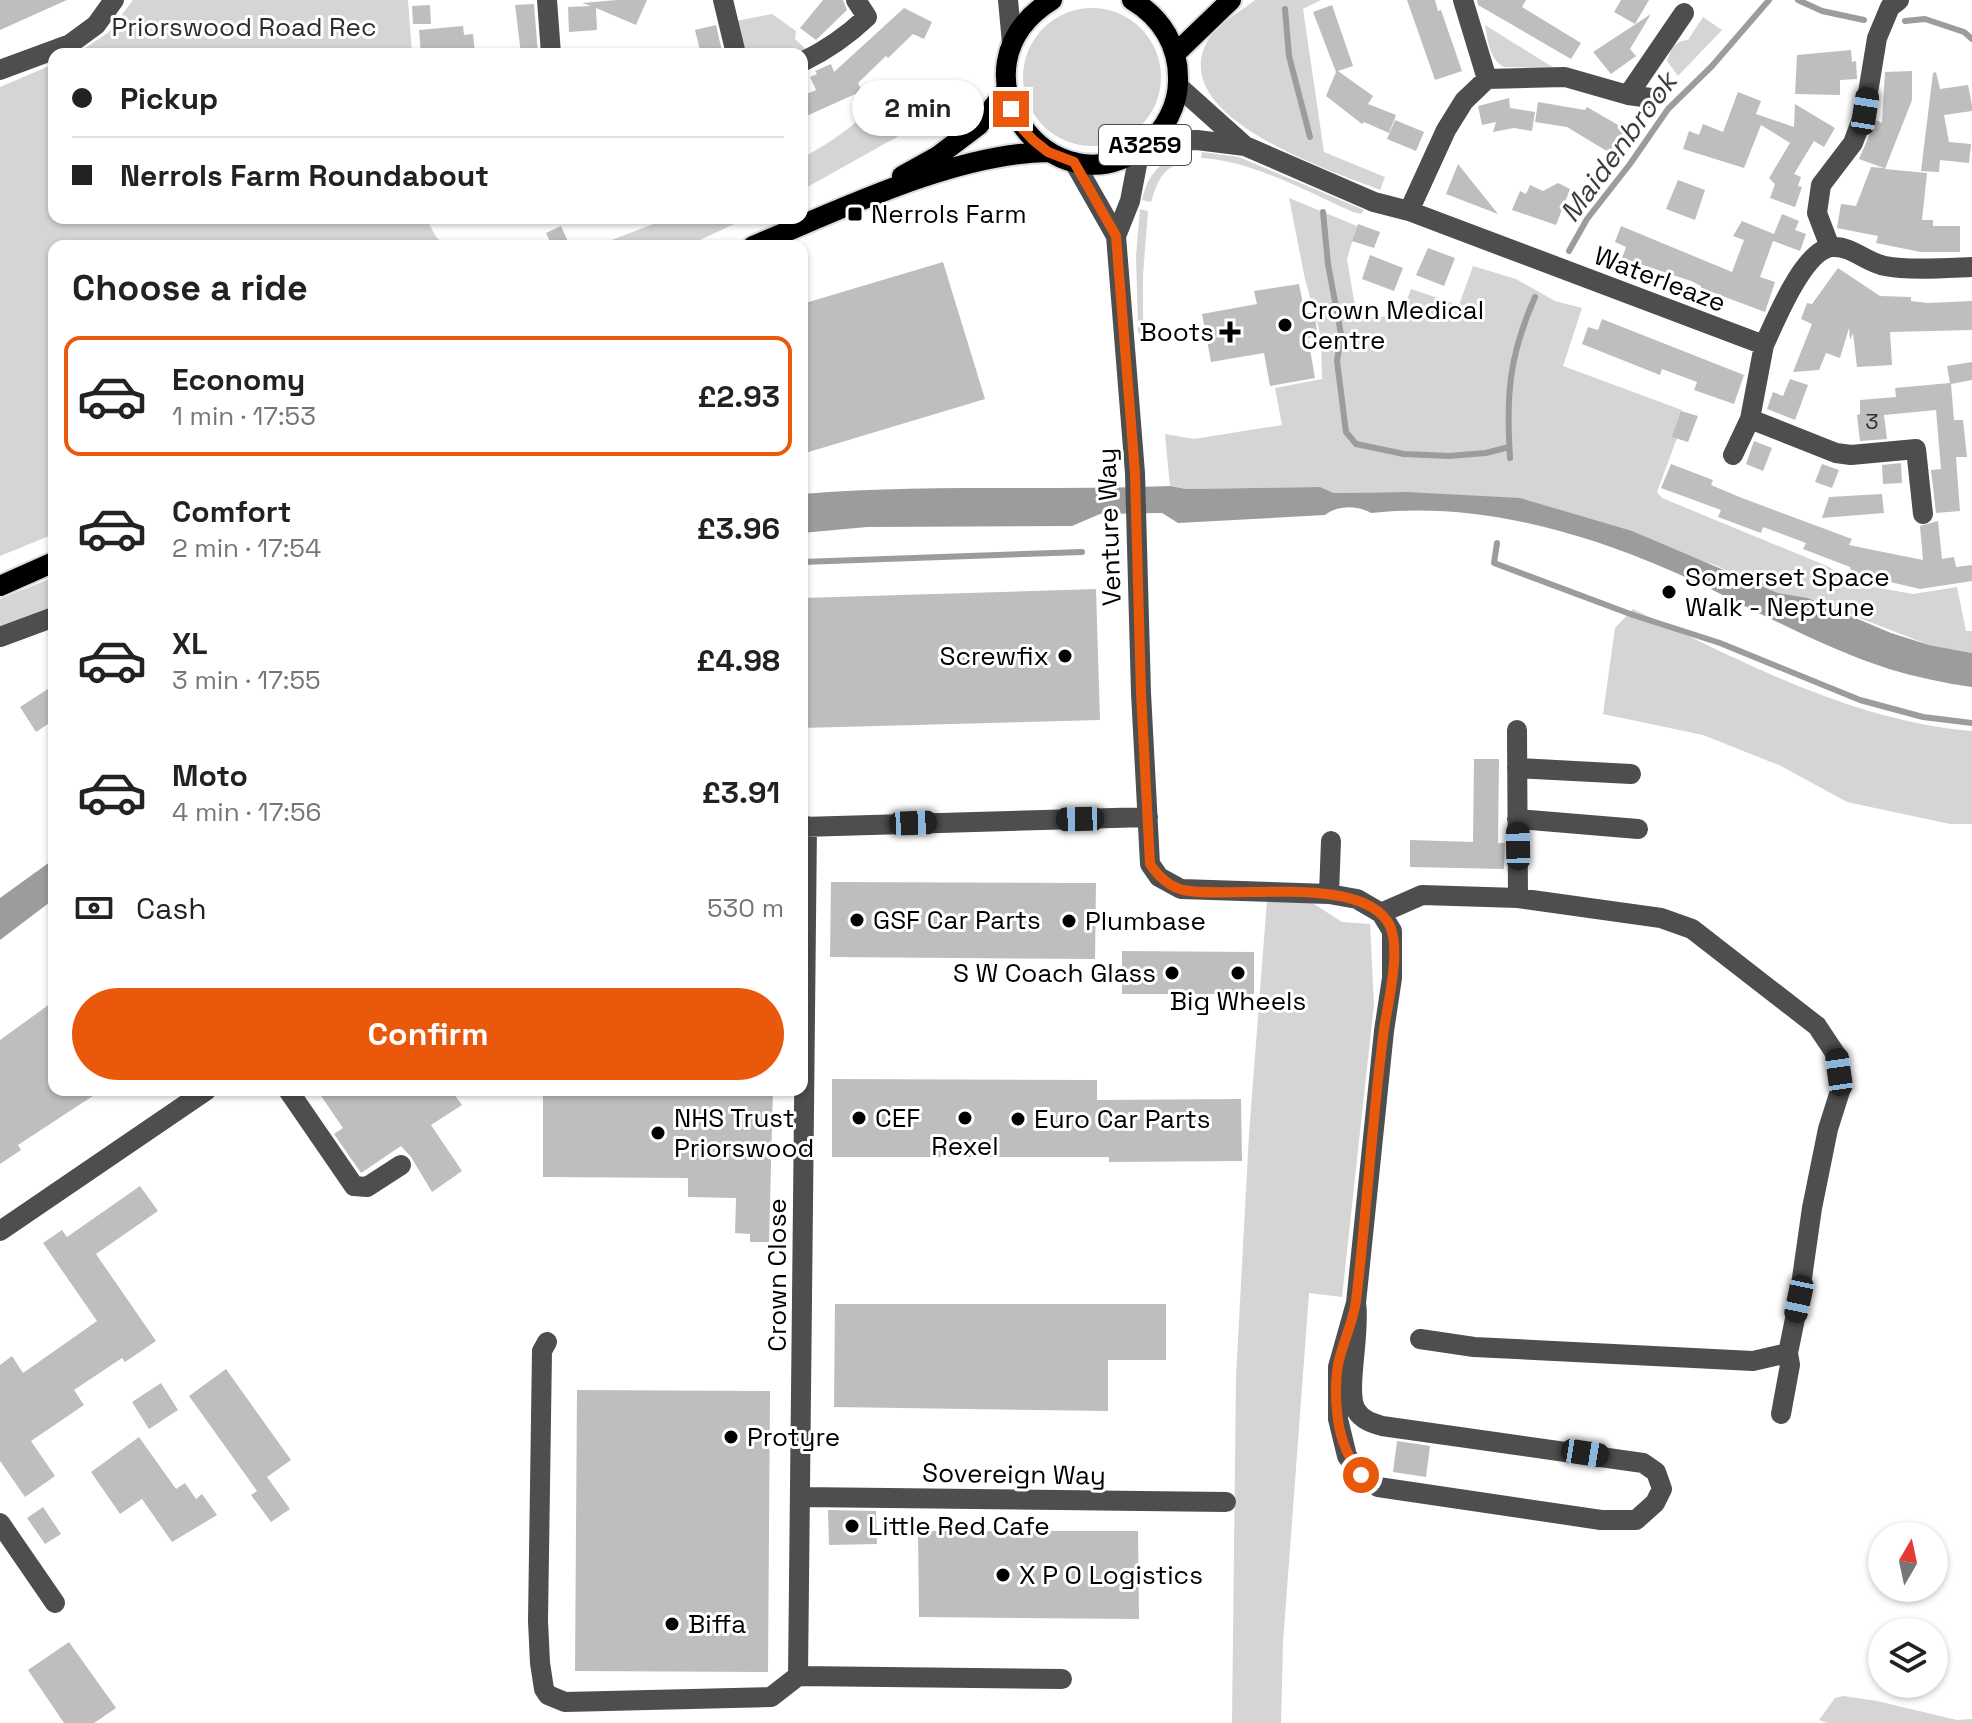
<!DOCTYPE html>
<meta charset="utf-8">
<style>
body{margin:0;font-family:"Space Grotesk",sans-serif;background:#f2f2f2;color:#222;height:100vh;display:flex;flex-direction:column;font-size:30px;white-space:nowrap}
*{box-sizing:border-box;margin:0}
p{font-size:26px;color:#767676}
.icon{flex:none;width:44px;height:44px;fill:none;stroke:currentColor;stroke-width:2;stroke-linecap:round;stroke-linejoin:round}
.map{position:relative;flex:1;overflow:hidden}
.sheet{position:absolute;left:48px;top:240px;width:760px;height:856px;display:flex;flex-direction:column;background:#fff;border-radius:16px;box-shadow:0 2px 6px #0004}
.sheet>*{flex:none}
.guide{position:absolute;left:48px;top:48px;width:760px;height:176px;border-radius:16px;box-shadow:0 2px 6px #0004;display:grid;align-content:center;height:176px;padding:0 24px;background:#fff}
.needle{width:52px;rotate:9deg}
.tools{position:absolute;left:1868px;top:1522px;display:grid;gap:16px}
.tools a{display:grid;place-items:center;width:80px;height:80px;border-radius:50%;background:#fff;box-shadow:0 2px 6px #0004;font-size:40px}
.end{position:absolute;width:36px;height:36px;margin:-18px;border:10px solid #ea580c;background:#fff;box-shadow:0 0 0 4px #fff}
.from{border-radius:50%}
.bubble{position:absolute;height:56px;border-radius:28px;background:#fff;box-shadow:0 2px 6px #0004;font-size:26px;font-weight:700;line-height:56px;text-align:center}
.car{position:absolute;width:24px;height:48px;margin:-24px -12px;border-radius:10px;box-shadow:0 0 6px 2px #0007;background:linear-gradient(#222 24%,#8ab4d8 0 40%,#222 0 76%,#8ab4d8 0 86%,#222 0)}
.guide b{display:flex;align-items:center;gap:28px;height:76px;font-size:30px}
.guide b+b{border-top:2px solid #e0e0e0}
.guide i{width:20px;height:20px;background:#222}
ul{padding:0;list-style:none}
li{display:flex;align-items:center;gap:24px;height:120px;margin:0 16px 12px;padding:0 8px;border:4px solid transparent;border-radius:16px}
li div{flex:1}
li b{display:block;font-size:30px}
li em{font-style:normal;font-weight:700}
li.active{border-color:#ea580c}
li>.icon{width:72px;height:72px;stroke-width:1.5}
h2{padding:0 24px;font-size:36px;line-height:96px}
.pay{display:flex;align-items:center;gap:20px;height:88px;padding:0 24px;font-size:30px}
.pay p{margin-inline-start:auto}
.button{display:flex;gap:16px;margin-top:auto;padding:16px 24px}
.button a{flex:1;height:92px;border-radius:48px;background:#ea580c;color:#fff;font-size:32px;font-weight:700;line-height:92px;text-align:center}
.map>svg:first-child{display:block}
.green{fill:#d5d5d5}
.water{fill:#9c9c9c}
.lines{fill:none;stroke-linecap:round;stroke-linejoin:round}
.stream{stroke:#9c9c9c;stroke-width:6}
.building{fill:#bebebe}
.major-casing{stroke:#dbdbdb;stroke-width:24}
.minor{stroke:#4e4e4e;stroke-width:20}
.major{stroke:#000;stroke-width:20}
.route{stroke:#ea580c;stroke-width:10}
.poi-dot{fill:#000;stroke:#fff;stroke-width:3}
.labels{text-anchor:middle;stroke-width:6;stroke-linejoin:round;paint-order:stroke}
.number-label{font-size:22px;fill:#303030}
.shield{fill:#fff;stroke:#4c4c4c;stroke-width:2}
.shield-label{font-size:24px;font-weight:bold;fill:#000}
.park-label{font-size:26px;fill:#2c2c2c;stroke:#fff}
.poi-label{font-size:26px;fill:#000;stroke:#fff;text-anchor:start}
.street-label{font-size:26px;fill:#000;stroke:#fff}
.water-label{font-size:28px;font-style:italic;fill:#3d3d3d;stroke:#fff}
</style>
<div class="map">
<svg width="1972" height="1723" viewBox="0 0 1972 1723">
<rect width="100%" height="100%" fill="#fff"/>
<path class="green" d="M133,0H408L412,54H76L109,32Z
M1255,0H1321L1303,9L1324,152L1385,177L1380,190C1332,171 1164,117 1208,40C1218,23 1240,12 1255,0Z
M1023 77a69 69 0 1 1 138 0a69 69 0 1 1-138 0Z
M772,14L796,31L795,39L807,50L799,54H743L736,21Z
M1703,17L1722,30L1678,76L1667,61C1671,49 1674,41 1688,40Z
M1485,25L1554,68L1504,67C1489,59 1488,41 1485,25Z
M54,64V218H426L436,237L447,246H54V534L0,556V87Z
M895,82L918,90L933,99L922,123L802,190V158C839,139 869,114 895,82Z
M1190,151V159C1163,169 1160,174 1151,202L1142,200C1148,173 1163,157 1190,151Z
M1202,152L1239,157L1364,210L1361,214L1353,212C1305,191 1253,161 1201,158Z
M1289,198L1357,226L1347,259L1357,319L1401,315L1411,289L1459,305L1473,266L1516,279L1555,301L1582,308L1563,366L1682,410L1673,436L1677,438L1657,492L1662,498L1827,566L1857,584L1913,594L1957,587L1966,631H1972V653L1929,645L1808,598L1778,593L1715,565L1688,556L1407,492L1334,493L1320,487L1186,489L1170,486L1165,434L1194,439L1282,425L1275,388L1322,379L1321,337L1305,279Z
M1140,209L1148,211L1143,275V337L1138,332L1136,256Z
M669,218H747L687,246H596Z
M54,577V607L0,628V599Z
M1633,609C1741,661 1851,721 1972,731V824H1950L1847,802L1781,766L1703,735L1603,714L1615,628Z
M1267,900L1311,902L1342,922L1370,924L1374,1004L1342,1297L1309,1293L1283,1643L1281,1723H1232L1236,1377L1249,1134Z
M1843,1696L1877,1701L1957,1720L1972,1719V1723H1827L1819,1720L1835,1698Z"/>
<path class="water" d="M1170,486L1186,489L1320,487L1334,493L1407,492L1520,498L1632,531L1778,593L1808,598L1891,633L1929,645L1972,653V687C1944,683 1916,677 1889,669C1811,644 1741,601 1667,569C1574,529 1473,502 1371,513C1357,505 1338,505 1325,515L1178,523L1162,513L1100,514L1072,526L867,527L802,533V494C924,484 1047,491 1170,486Z
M54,859V899L0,940V898Z"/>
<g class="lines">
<path class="stream" d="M1798,0L1822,11L1864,20
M1285,9L1289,56L1310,137
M1905,21L1925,19L1964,32L1972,39
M1323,212L1328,264L1341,334L1337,361L1346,432L1356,444L1404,454L1449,456L1486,453L1509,447
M1569,251L1587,219L1630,164L1668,109L1712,66L1769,0
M1510,458C1506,394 1509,356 1535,297
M1497,543L1494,563L1633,615L1720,643L1860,700L1923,717L1972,723
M802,562L1082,552"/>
</g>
<path class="building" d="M0,0H67L0,30Z
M617,0H647L636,25L596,8L597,30L569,32L568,7L591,6L582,3Z
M823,0H843L847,10L816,40L800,28Z
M1407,0H1435L1438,11L1441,10L1462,71L1435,80Z
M1477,0H1526L1522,7L1581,43L1571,59L1478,5Z
M1621,0H1649L1635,24L1614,12Z
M534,4L538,54H521L515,5Z
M430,5L431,24H413L412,6Z
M1332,5L1353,66L1338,71L1373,96L1368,104L1396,115L1389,133L1364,122L1362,124L1326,96L1336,72L1313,12Z
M904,8L932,22L924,39L913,34L888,58L886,56L858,83L862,91L802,118V96L816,90L810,77L817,74L815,71L831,64L834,72Z
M1651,14L1630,49L1636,56L1611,74L1593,52Z
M716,25L722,51L701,54L695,30Z
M463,26L464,35L473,34L475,54H421L419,30Z
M1851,50L1852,62L1856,61L1857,79L1840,80V95L1795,94L1797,55Z
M1912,71V100L1885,169L1927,173L1922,220H1933V226H1960V252H1921L1876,243L1878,236L1837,228L1841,204L1856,206L1871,167L1884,168L1859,159L1876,120L1882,123L1885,72Z
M1936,72L1940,89L1968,85L1972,105V111L1944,115L1949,142L1971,144L1969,163L1940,160L1939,172L1921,171L1933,73Z
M1738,92L1761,101L1756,114L1794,127L1795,104L1835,128L1824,147L1814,141L1794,174L1801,177L1798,186L1802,187L1795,207L1770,198L1775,184L1769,178L1790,143L1761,125L1744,168L1683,149L1689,131L1699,135L1703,124L1723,132Z
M1509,98L1510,108L1535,112L1532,131L1514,128L1493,132L1496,122L1482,125L1478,106Z
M1538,102L1585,110L1587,107L1625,129L1610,153L1567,127L1535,122Z
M1395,120L1424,132L1416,151L1387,139Z
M1458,164L1498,214L1446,194Z
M1678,180L1705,190L1695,220L1666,209Z
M1558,183L1570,189L1556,225L1512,210L1520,191L1526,194L1530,185L1543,191Z
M1782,214L1799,221L1795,230L1806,234L1800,251L1773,241L1760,277L1775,282L1765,312L1701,288V286L1691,281L1622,258L1626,247L1615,242L1621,226L1732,272L1744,240L1733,236L1742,221L1774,234Z
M1358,224L1380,232L1374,248L1352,241Z
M561,226L570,246H552L546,233Z
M1428,248L1455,258L1444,286L1416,275Z
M1370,255L1403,268L1394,291L1362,279Z
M943,262L985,399L802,454V304Z
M1838,268L1880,296L1911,297V301L1928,303L1972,301V330L1890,332L1892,365L1857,367L1853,333L1850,340L1849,328L1840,358L1826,353L1819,370L1793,372L1812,324L1801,319L1807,303L1812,304Z
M1299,284L1305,314L1314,312L1318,337L1308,338L1315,378L1270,386L1264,353L1211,362L1202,314L1257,304L1254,291Z
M1602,319L1744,375L1734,404L1694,390L1697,382L1662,369L1660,375L1582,344L1588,327L1598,330Z
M1972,362V380L1951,384L1954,420H1963L1967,457H1956L1960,511L1936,513L1931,470L1941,469L1936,410L1884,415L1887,439L1860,441L1857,415L1860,414V400L1896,397L1895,388L1950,383L1947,366Z
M1790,379L1808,385L1795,420L1767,409L1773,392L1783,396Z
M1681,411L1698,416L1688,442L1672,437Z
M1754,441L1772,448L1763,471L1746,464Z
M1901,463L1902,483L1883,484L1882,465Z
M1671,464L1713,480L1711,485L1742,498L1852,539L1849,545L1873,550L1923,560L1920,526L1938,521L1942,559L1954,557L1956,567L1972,565V581L1920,589L1852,573L1850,567L1803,549L1806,543L1763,527L1761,533L1718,517L1721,510L1661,488Z
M1822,464L1839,470L1832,488L1815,482Z
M1882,494L1884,513L1822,518L1829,497Z
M1096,589L1100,720L802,728V598Z
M54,685V720L36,732L20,707Z
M1474,759H1499L1498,843H1505L1504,869L1410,867V840L1473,842Z
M831,882L1096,883L1095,959L830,957Z
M1122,951L1254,952V994H1122Z
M54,1001V1090H102L18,1145L21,1150L0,1164V1040Z
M832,1079L1097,1080V1100L1241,1099L1242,1161L1109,1162V1157H832Z
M317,1090H451L462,1105L431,1125L462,1171L432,1192L411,1157L401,1146L361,1173L334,1134L343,1128Z
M543,1090H773L769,1242H750V1234L735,1233L736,1198L688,1197V1178L543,1177Z
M140,1186L158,1211L96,1254L156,1341L125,1362L122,1358L74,1390L84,1405L31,1441L55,1476L25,1497L0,1461V1365L12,1356L23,1373L97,1321L43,1243L62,1230L67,1237Z
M835,1304H1166V1360H1108V1411L834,1407Z
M226,1369L291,1460L267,1477L290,1509L271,1522L251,1495L257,1491L189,1396Z
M161,1383L178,1410L149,1429L132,1402Z
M577,1390L770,1391L768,1672L575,1671Z
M139,1437L176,1489L185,1483L196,1499L202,1494L217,1515L172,1542L142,1499L120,1514L91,1472Z
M1397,1441L1430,1446L1426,1477L1393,1472Z
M43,1507L61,1534L45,1544L27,1518Z
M828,1510L876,1511L877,1544L829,1545Z
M918,1531H1138L1139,1619L919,1617Z
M69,1642L116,1708L94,1723H64L28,1670Z"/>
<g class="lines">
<defs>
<path id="major" d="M1052,0C942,68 1051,218 1146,145C1165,130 1178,105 1178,81C1179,46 1162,18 1132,0
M1176,53L1231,0
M902,176L938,156L979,125L1006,90
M753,246C839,210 955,153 1048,152
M0,586L54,562"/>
</defs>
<use href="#major" class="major-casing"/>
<path class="minor" d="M547,0L551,54
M723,0L736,54
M1008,0L1012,43
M802,62C827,50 847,36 867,17L856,0
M0,70L70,44L96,25L114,0
M1487,79L1565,77L1628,95L1651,98
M1178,86L1245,146
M1628,95L1684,13
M1150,141L1197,140L1245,146L1374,202L1409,211L1764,345C1775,322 1804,248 1833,247C1852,246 1867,263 1885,266C1908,271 1948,268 1972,267
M1140,149L1130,201L1116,236L1135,473L1141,693L1150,864L1159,877L1181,889L1329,894L1357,899L1381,913L1392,931V978L1384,1031L1356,1303L1338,1367V1419L1347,1456L1361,1475L1378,1487L1601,1520H1636L1655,1503L1662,1489L1656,1472L1643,1463L1382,1426C1372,1423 1362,1420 1356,1410C1345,1392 1361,1332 1356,1303
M1074,162L1116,236
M1409,211L1446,130L1464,101L1487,79L1463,0
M1830,247L1817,213L1821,185L1853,143L1865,111L1877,38L1890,7L1899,0
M1764,345L1750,419L1836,453L1851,455L1916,449L1923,514
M1733,455L1750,419
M0,637L54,617
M1517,730L1518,898
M1517,768L1631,774
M1517,819L1638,829
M802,827L1148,817
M1329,894L1331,841
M1381,913L1422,895L1518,898L1661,918L1692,929L1817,1026L1837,1056L1841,1088L1828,1129L1812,1208L1799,1299L1788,1353L1790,1365L1781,1414
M288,1090L354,1186L367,1187L401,1165
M0,1231L207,1090
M1420,1339L1474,1347L1753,1361L1788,1353
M547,1342L542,1351L538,1621L540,1663L544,1689L548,1695L565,1702L771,1697L798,1676L1062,1679
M801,1497L1226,1502
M0,1523L55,1603
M798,1676L807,826"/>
<use href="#major" class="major"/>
</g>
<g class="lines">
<path class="route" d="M1011,109L1020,126L1033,140L1048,152L1074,162L1116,236L1135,473L1141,693L1150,864C1158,876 1168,886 1183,890C1232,900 1365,873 1390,926C1401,951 1388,1002 1384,1029C1372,1119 1367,1210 1356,1301C1353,1323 1342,1344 1338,1365C1335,1381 1336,1404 1338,1420C1341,1442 1348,1458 1361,1475"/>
</g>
<g class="poi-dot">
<rect x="847" y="206" width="16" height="16" rx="4"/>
<circle cx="1285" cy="325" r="8"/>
<path d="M1226 320h8v8h8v8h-8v8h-8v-8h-8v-8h8z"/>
<circle cx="1669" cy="592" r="8"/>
<circle cx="1065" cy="656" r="8"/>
<circle cx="857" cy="920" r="8"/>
<circle cx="1069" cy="921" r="8"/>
<circle cx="1172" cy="973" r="8"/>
<circle cx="1238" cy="973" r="8"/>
<circle cx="859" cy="1118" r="8"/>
<circle cx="965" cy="1118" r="8"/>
<circle cx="1018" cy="1119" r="8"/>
<circle cx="658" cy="1133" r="8"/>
<circle cx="731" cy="1437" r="8"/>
<circle cx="852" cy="1526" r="8"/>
<circle cx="1003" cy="1575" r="8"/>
<circle cx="672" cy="1624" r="8"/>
</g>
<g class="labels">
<g class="number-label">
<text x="1872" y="429">3</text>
</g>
<rect class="shield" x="1099" y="125" width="92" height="40" rx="6"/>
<g class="shield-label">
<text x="1145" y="153">A3259</text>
</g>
<g class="park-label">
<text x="244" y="36">Priorswood Road Rec</text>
</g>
<g class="poi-label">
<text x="871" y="223">Nerrols Farm</text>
<text x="1301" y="319">Crown Medical<tspan x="1301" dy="30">Centre</tspan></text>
<text x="1214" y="341" text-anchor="end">Boots</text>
<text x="1685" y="586">Somerset Space<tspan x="1685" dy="30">Walk - Neptune</tspan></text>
<text x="1049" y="665" text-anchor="end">Screwfix</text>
<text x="873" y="929">GSF Car Parts</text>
<text x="1085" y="930">Plumbase</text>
<text x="1156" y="982" text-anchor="end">S W Coach Glass</text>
<text x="1238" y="1010" text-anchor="middle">Big Wheels</text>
<text x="674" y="1127">NHS Trust<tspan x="674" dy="30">Priorswood</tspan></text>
<text x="875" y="1127">CEF</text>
<text x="1034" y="1128">Euro Car Parts</text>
<text x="965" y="1155" text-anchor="middle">Rexel</text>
<text x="747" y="1446">Protyre</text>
<text x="868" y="1535">Little Red Cafe</text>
<text x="1019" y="1584">X P O Logistics</text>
<text x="688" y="1633">Biffa</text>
</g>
<g class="street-label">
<text transform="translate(1660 279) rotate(21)" y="9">Waterleaze</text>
<text transform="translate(1109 527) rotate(-92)" y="9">Venture Way</text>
<text transform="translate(777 1275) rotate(-90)" y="9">Crown Close</text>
<text transform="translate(1014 1474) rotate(1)" y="9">Sovereign Way</text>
</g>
<g class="water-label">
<text transform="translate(1618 147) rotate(-54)" y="10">Maidenbrook</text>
</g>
</g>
</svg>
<div class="tools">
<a><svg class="needle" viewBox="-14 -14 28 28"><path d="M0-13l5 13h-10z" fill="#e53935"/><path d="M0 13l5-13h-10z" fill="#767676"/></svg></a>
<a><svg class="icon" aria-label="layers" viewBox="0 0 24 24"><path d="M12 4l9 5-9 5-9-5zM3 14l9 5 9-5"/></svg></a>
</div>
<i class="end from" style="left:1361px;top:1475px"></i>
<i class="end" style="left:1011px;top:109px"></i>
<div class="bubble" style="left:852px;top:80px;width:132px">2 min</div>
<i class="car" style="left:1865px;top:111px;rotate:9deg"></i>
<i class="car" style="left:1080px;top:819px;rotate:269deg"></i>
<i class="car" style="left:913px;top:823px;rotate:88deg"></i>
<i class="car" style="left:1518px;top:846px;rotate:359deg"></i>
<i class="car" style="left:1839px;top:1072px;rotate:352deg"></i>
<i class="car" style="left:1799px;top:1299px;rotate:192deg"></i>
<i class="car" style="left:1585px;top:1453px;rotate:99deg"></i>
<div class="guide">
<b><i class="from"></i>Pickup</b>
<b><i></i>Nerrols Farm Roundabout</b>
</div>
<section class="sheet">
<h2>Choose a ride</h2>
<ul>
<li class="active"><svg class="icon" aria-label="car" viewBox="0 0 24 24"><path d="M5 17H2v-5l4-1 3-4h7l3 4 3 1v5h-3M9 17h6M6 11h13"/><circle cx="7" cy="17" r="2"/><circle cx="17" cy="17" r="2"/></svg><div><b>Economy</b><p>1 min · 17:53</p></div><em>£2.93</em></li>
<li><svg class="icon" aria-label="car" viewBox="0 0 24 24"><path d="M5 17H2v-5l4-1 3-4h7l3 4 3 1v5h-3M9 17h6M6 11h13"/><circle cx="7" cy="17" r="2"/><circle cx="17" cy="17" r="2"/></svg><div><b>Comfort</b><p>2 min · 17:54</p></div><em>£3.96</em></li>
<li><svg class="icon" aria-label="car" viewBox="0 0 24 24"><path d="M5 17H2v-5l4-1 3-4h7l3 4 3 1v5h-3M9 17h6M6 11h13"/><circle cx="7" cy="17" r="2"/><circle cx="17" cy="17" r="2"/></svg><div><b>XL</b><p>3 min · 17:55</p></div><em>£4.98</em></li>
<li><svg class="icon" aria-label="car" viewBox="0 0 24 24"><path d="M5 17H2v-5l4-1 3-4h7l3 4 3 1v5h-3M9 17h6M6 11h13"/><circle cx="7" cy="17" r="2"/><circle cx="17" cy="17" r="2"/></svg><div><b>Moto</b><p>4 min · 17:56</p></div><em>£3.91</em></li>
</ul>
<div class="pay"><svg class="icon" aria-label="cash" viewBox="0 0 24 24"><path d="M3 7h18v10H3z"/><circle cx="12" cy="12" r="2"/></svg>Cash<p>530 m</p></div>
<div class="button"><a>Confirm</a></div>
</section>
</div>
